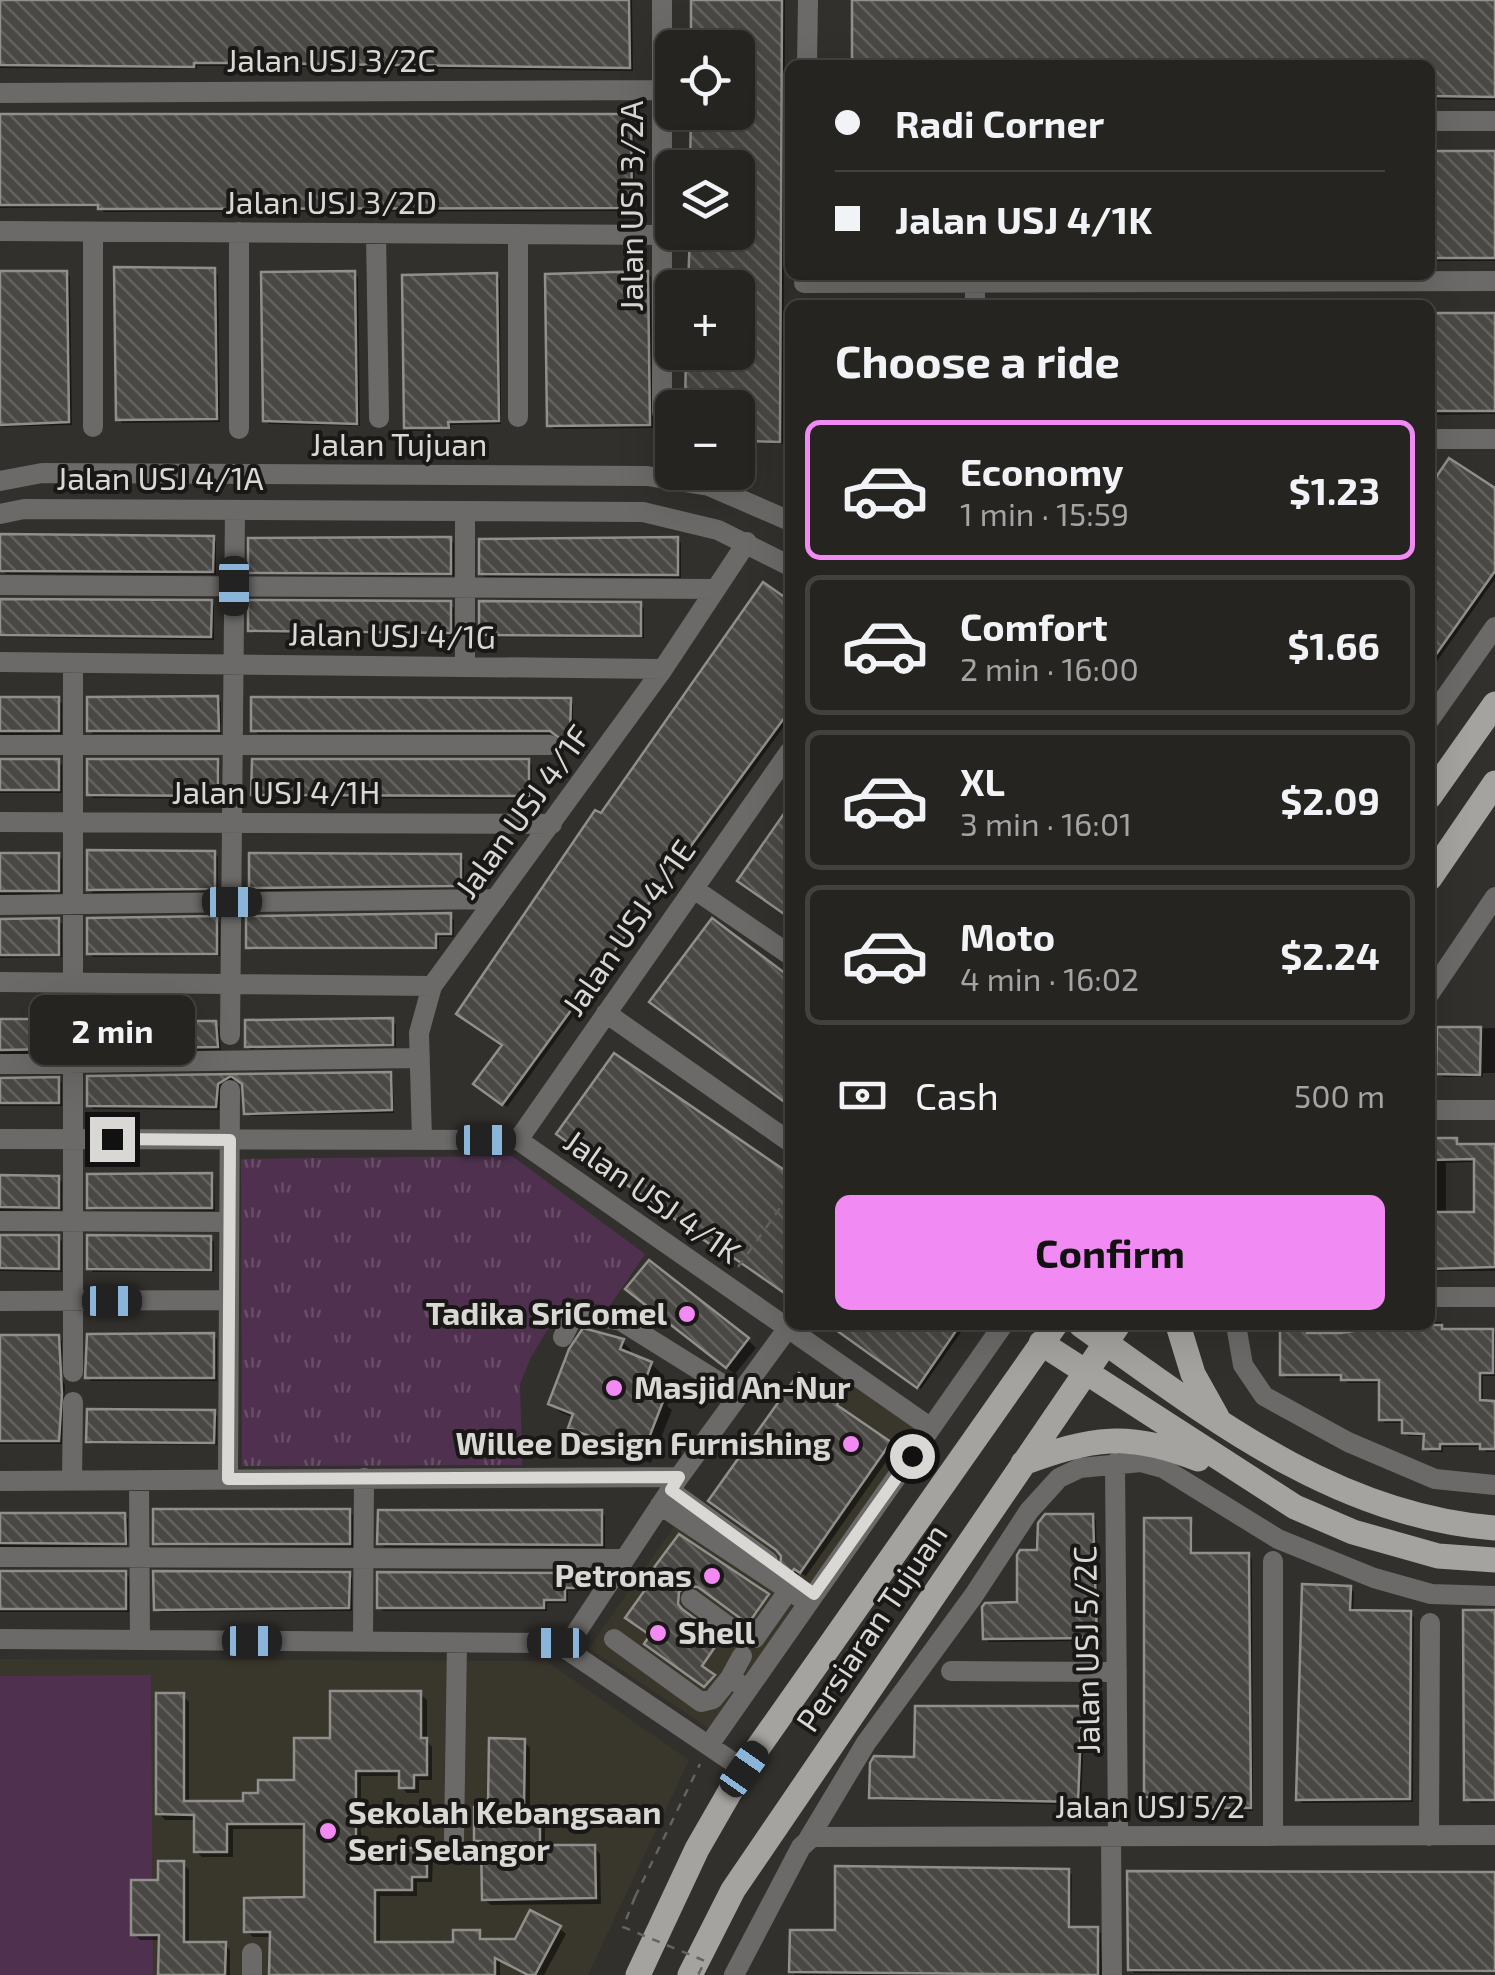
<!DOCTYPE html>
<meta charset="utf-8">
<style>
body{margin:0;font-family:"Exo 2",sans-serif;background:#32302e;color:#f1f3f6;height:100vh;display:flex;flex-direction:column;font-size:38px;white-space:nowrap}
*{box-sizing:border-box;margin:0}
p{font-size:32px;color:#a4a4a5}
.icon{flex:none;width:55px;height:55px;fill:none;stroke:currentColor;stroke-width:2;stroke-linecap:round;stroke-linejoin:round}
.map{position:relative;flex:1;overflow:hidden}
.side{position:absolute;left:785px;top:300px;width:650px;height:1030px;display:flex;flex-direction:column;background:#262421;border-radius:15px;box-shadow:0 10px 40px #0002,0 0 0 2px #42413f}
.side>*{flex:none}
.top-card{position:absolute;left:785px;top:60px;width:650px;height:220px;border-radius:15px;box-shadow:0 10px 40px #0002,0 0 0 2px #42413f;display:grid;align-content:center;height:220px;padding:0 50px;background:#262421}
.fabs{position:absolute;left:655px;top:30px;display:grid;gap:20px}
.fabs a{display:grid;place-items:center;width:100px;height:100px;border-radius:15px;background:#262421;box-shadow:0 10px 40px #0002,0 0 0 2px #42413f;font-size:50px}
.end{position:absolute;width:45px;height:45px;margin:-22px;border:12px solid #d9d8d5;background:#111;box-shadow:0 0 0 5px #111}
.from{border-radius:50%}
.bubble{position:absolute;height:70px;border-radius:15px;background:#262421;box-shadow:0 10px 40px #0002,0 0 0 2px #42413f;font-size:32px;font-weight:700;line-height:70px;text-align:center}
.car{position:absolute;width:30px;height:60px;margin:-30px -15px;border-radius:12px;box-shadow:0 0 8px 2px #0007;background:linear-gradient(#222 24%,#8ab4d8 0 40%,#222 0 76%,#8ab4d8 0 86%,#222 0)}
.top-card b{display:flex;align-items:center;gap:35px;height:95px;font-size:38px}
.top-card b+b{border-top:2px solid #42413f}
.top-card i{width:25px;height:25px;background:#f1f3f6}
ul{padding:0;list-style:none}
li{display:flex;align-items:center;gap:30px;height:140px;margin:0 20px 15px;padding:0 30px;border:5px solid #42413f;border-radius:15px}
li div{flex:1}
li b{display:block;font-size:38px}
li em{font-style:normal;font-weight:700}
li.selected{border-color:#f28af3}
li>.icon{width:90px;height:90px;stroke-width:1.5}
h2{padding:0 50px;font-size:45px;line-height:120px}
.pay{display:flex;align-items:center;gap:25px;height:110px;padding:0 50px;font-size:38px}
.pay p{margin-inline-start:auto}
.cta{display:flex;gap:20px;margin-top:auto;padding:20px 50px}
.cta a{flex:1;height:115px;border-radius:15px;background:#f28af3;color:#111;font-size:40px;font-weight:700;line-height:115px;text-align:center}
.map>svg:first-child{display:block}
.built{fill:#39362b}
.park{fill:url(#park-tufts)}
.pitch{fill:#4f314f}
.shadow{fill:#0007;fill-rule:evenodd}
.building{fill:url(#building-back-hatch);stroke:#918f8a;stroke-width:2.5}
.lines{fill:none;stroke-linecap:round;stroke-linejoin:round}
.path{stroke:#656360;stroke-width:2.5;stroke-dasharray:8 8;stroke-linecap:butt}
.minor{stroke:#6b6a68;stroke-width:20}
.major{stroke:#a5a39f;stroke-width:25}
.path-bridge{stroke:#656360;stroke-width:2.5;stroke-dasharray:8 8;stroke-linecap:butt}
.route{stroke:#d9d8d5;stroke-width:12}
.poi-dot{fill:#f28af3;stroke:#191816;stroke-width:4}
.labels{text-anchor:middle;stroke-width:8;stroke-linejoin:round;paint-order:stroke}
.street-label{font-size:32px;fill:#d9d8d5;stroke:#191816}
.poi-label{font-size:32px;font-weight:bold;fill:#d9d8d5;stroke:#191816;text-anchor:end}
</style>
<div class="map">
<svg width="1495" height="1975" viewBox="0 0 1495 1975">
<defs>
<pattern id="park-tufts" width="24" height="20" patternUnits="userSpaceOnUse" patternTransform="scale(2.5)"><rect width="24" height="20" fill="#4f314f"/><path d="M3 7l-1-3M5 7V3M7 7l1-3M15 17l-1-3M17 17v-4M19 17l1-3" fill="none" stroke="#684e67"/></pattern>
<pattern id="building-back-hatch" width="6" height="6" patternUnits="userSpaceOnUse" patternTransform="scale(2.5)"><rect width="6" height="6" fill="#4a4844"/><path d="M-1 5l2 2M0 0l6 6M5-1l2 2" fill="none" stroke="#64625e"/></pattern>
</defs>
<rect width="100%" height="100%" fill="#32302c"/>
<path class="built" d="M855,1382L921,1430L710,1729L589,1648L678,1521L734,1559Z
M0,1659L546,1661L689,1760L588,1975H0Z"/>
<path class="park" d="M512,1156L645,1254L609,1307L567,1297L531,1357L520,1384L522,1465L242,1466L241,1159Z"/>
<path class="pitch" d="M151,1675L153,1975H0V1676Z"/>
<path class="shadow" d="M0,0H632L633,71L233,66H197V69L0,68Z
M694,0H785L783,444L738,442V48Z
M854,0H1495V100L1430,99V65H853Z
M0,116L630,117L634,120L635,211L104,212L100,207L0,208Z
M1430,154H1495V261H1430Z
M214,271L218,275L220,422L122,423L119,419Z
M66,273L70,277L72,425L0,427V274Z
M354,273L358,277L360,426L269,424L265,420Z
M647,274L651,277L653,428L554,429L550,425Z
M496,275L500,279L501,424L451,425V430L410,431L406,427Z
M1430,315L1495,316V414L1430,415Z
M1430,491H1495V579L1430,671Z
M213,538L216,542V575L6,574L2,570Z
M450,539L454,543V576L254,575L251,572Z
M677,539L681,543V578L485,577L481,573Z
M0,599L211,602L214,606V640L0,637Z
M450,604L454,608V636L254,633L250,630Z
M640,605L644,609V638L485,637L481,634Z
M790,605V718L507,1107L480,1087L504,1045L601,817Z
M217,698L221,702V734H93L89,730Z
M58,699L62,703V734L0,736V700Z
M570,701L573,704V742L556,734H258L254,730Z
M0,761H58L62,765V793H0Z
M217,761L220,765V799L93,798L89,794Z
M528,761L532,765V799L258,798L254,794Z
M214,853L218,857V891L93,893L89,889Z
M0,856H58L62,859V893L0,896Z
M460,856L464,860V888L255,891L252,887Z
M450,916L454,920V937H439V950H252L249,947Z
M216,919L220,922V956L93,957L89,953Z
M0,921H58L62,924V957L0,958Z
M58,1021L62,1025V1052L0,1055V1022Z
M392,1021L396,1025V1047L251,1049L247,1046Z
M215,1023L219,1027L221,1050L93,1052L89,1048Z
M1495,1028V1073H1483V1077H1443L1439,1073V1029Z
M390,1075L393,1078L394,1113L251,1116L247,1112L245,1084L236,1079L221,1088L219,1110L93,1109L89,1105V1079Z
M58,1079L62,1083V1106H0V1080Z
M1430,1135L1459,1144L1495,1146V1271H1430ZM1476,1162V1215H1446V1163Z
M211,1176L214,1179L215,1211L93,1210L89,1207Z
M0,1177L58,1178L62,1182V1210L0,1211Z
M0,1237L58,1238L62,1241V1272L0,1271Z
M210,1238L214,1242V1272H93L89,1268Z
M637,1298L748,1340L756,1348L735,1374Z
M1441,1322L1444,1332L1495,1331V1376H1483V1403L1495,1404V1452H1487L1482,1447H1443V1452H1430L1426,1448V1436H1408L1405,1432V1423H1385L1381,1419L1382,1383H1348L1343,1378H1286L1283,1374L1306,1330L1309,1333H1356V1325Z
M830,1325H966L921,1389Z
M213,1336L217,1339V1381H91L88,1377Z
M0,1337H58L62,1341V1378L65,1386L62,1444H0Z
M622,1341L631,1350L629,1355L651,1364L660,1372L655,1385L671,1396L667,1406L672,1410L651,1463L580,1436L571,1427L574,1418L560,1412L551,1403Z
M838,1403L843,1408L841,1411L895,1449L806,1576L800,1573L796,1578L788,1572L781,1552L716,1505Z
M214,1413L217,1416V1445L92,1444L89,1441Z
M349,1511L353,1515V1547L159,1546L156,1543Z
M601,1513L605,1516V1548L384,1547L380,1543Z
M0,1515H124L128,1519V1546L0,1548Z
M1092,1517L1096,1520L1099,1641L989,1642L985,1638L1019,1605L1040,1552Z
M1190,1520L1193,1524V1556L1248,1555L1252,1559L1253,1811H1211L1207,1800H1150L1146,1796Z
M680,1538L769,1597L750,1623L702,1588L688,1586L681,1591L677,1601L682,1613L720,1641L701,1668L714,1678L706,1686L648,1645L654,1635L658,1576Z
M0,1573L125,1574L129,1577V1612H0Z
M349,1574L352,1578V1611L160,1612L156,1609Z
M578,1575L582,1579V1591H568V1603H547V1611H383L379,1607Z
M1350,1588L1354,1592L1353,1613H1410L1414,1617L1413,1802L1302,1803L1298,1799Z
M1495,1613V1802L1471,1803L1467,1799Z
M420,1694L427,1700V1741L432,1747V1780H419V1793H407L401,1787V1776H361V1850L426,1851L433,1857L432,1882H417V1896H380V1945L455,1944L479,1933L485,1941H517L559,1928L566,1934L544,1975H526L500,1962V1975H272V1937H253L247,1931L306,1899V1829H233V1857H202L196,1851V1820H165L159,1813L183,1696L189,1702V1804H245L296,1782L333,1740Z
M1081,1708L1085,1712L1081,1805L876,1800L872,1797L917,1760Z
M524,1741L530,1748V1811H539L545,1817V1848L594,1847L600,1854L601,1904L491,1905L484,1899V1848L476,1840Z
M183,1864L189,1870V1944H224L230,1950V1975H161V1940H140L134,1934L161,1883Z
M1068,1871L1072,1875L1071,1930H1097L1101,1933L1102,1975H796L792,1971L837,1933Z
M1495,1874V1973H1134L1130,1969Z"/>
<path class="building" d="M0,0H629L630,68L228,63H194V67L0,65Z
M691,0H782L780,442L738,441V408H685L686,352H738V288H688L690,232H741V168H690L691,112H741V48H691Z
M852,0H1495V97L1430,96V65H852Z
M0,114H631L632,208L98,209V205H0Z
M1430,151H1495V258H1430Z
M114,267L215,268L217,419L116,420Z
M0,271H67L69,422L0,425Z
M355,271L357,424L263,421L261,272Z
M648,271L650,425L547,426L545,274Z
M497,273L499,421L448,422L449,428H404L402,275Z
M1430,313H1495V411H1430Z
M1449,458L1495,488V571L1430,663V486Z
M0,534L214,536L213,572L0,571Z
M435,537H451V574L248,573V538Z
M678,537V575L479,574V539Z
M763,582L790,601V710L502,1105L473,1084L502,1045L456,1014L595,810L601,813Z
M0,599L212,600L211,637L0,635Z
M248,600L451,601V633L248,631Z
M479,601L641,602V636L479,635Z
M218,696L219,731H87V697Z
M0,697H59V731H0Z
M251,697L571,698L570,740H562L550,731H251Z
M0,759H59V790H0Z
M87,759H218V796L87,795Z
M252,759H529V796L251,795Z
M790,805V918L737,881Z
M87,850L215,851V889L87,890Z
M0,853H59V891H0Z
M249,853L461,854V886L249,888Z
M451,913V934H436V948H246V916Z
M217,916V954H87V918Z
M59,918V955H0V919Z
M712,918L790,977V1106L649,1002Z
M393,1018V1045L245,1047V1020Z
M0,1019H59V1049L0,1050Z
M87,1021H216L218,1047L87,1049Z
M1437,1027H1481L1480,1075L1436,1074Z
M614,1053L790,1174V1297L734,1258L732,1260L556,1134Z
M391,1072L392,1110L244,1114L242,1084L231,1076L218,1084L216,1107L87,1106V1076Z
M59,1077V1103H0V1078Z
M1430,1138H1457V1144H1495V1267L1430,1269V1212H1474V1159L1430,1160Z
M212,1173V1208H87V1174Z
M0,1175L59,1176V1208L0,1207Z
M0,1235H59V1269L0,1268Z
M87,1235L211,1236V1270L87,1269Z
M649,1260L749,1338L726,1368L625,1289Z
M829,1325H960L917,1388Z
M1354,1325H1442V1329H1493V1373H1480V1400L1495,1401V1449H1480V1444H1440V1449H1423L1424,1434L1402,1433V1420H1379V1380H1341V1375H1280V1327H1307V1333H1341L1354,1331Z
M583,1328L624,1339L620,1349L652,1362L646,1378L663,1385L659,1397L664,1399L642,1456L568,1428L573,1414L548,1404L569,1349Z
M214,1333V1378H85L87,1334Z
M0,1335H59L62,1394L59,1441H0Z
M799,1373L839,1401L837,1405L891,1442L800,1573L794,1569L790,1575L780,1568L781,1556L776,1550L708,1501Z
M87,1409L215,1410L214,1443L86,1442Z
M153,1509H350V1544H153Z
M378,1510H602V1545L377,1544Z
M0,1513H125L126,1544L0,1543Z
M1045,1514H1093L1097,1638L983,1639L982,1607L985,1603L1017,1602V1555L1020,1550H1037L1038,1523Z
M1144,1518H1191V1553H1249L1251,1808H1205V1797H1144Z
M679,1534L769,1594L748,1624L698,1587L686,1586L679,1592L678,1604L682,1609L721,1638L702,1666L715,1675L704,1687L644,1644L650,1635L625,1618L655,1576L650,1573Z
M0,1571H126V1609H0Z
M153,1571L350,1572L349,1608L154,1610Z
M377,1572L579,1573V1588H565V1600H544V1608H377Z
M1302,1584L1351,1586L1350,1610L1411,1611L1410,1799L1296,1800Z
M1463,1610H1495V1800H1464Z
M330,1691H421V1738H427V1775H414V1788H399V1771H356V1848H427V1877H412V1890H375V1942H453V1930H480V1939H515L530,1910L561,1926L535,1975H528L495,1958V1975H269L270,1932H244V1898L304,1897V1824H227V1852H194V1815L156,1814V1693H184V1801H243V1793H258V1780H294V1738H330Z
M915,1706H1082L1078,1802L869,1798L870,1763L874,1756L914,1757Z
M489,1738L525,1739L524,1809H540V1845H595L596,1898L482,1900L481,1841H474V1807H488Z
M158,1861H184V1942H226L225,1975H158L159,1935H131V1880H158Z
M835,1866L1069,1869V1927H1098V1975L789,1972L790,1930H835Z
M1127,1871L1495,1872V1971L1128,1970Z"/>
<g class="lines">
<path class="path" d="M738,1267L790,1194
M635,1897L700,1764"/>
<path class="minor" d="M662,0V412
M807,65L808,0
M0,93L662,90
M1430,121H1495
M0,231L662,235
M93,232V427
M239,232V429
M376,233L379,418
M518,234V417
M804,283L1495,281
M975,305V282
M1430,439H1495
M0,481L42,473L647,476L709,486L790,521
M465,511V667
M0,514L24,509L643,512L718,530L790,566
M0,585L715,589
M0,662L663,669
M73,663V1372
M1430,719L1495,627
M0,745H550
M0,822L552,824
M694,889L790,955
M0,905L496,899
M0,982L432,986
M1430,993L1495,897
M606,1013L790,1142
M230,1035L235,510
M0,1064L420,1058
M1430,1110H1495
M0,1139L518,1140L931,1428
M422,1140L419,1033L432,986L663,669L747,542
M518,1140L790,751
M0,1221L229,1222
M1430,1297H1495
M0,1301L229,1300
M1236,1325L1243,1365L1264,1396L1348,1442L1435,1479L1495,1485
M563,1337L575,1312L621,1321L738,1394
M1115,1463L1118,1837
M228,1479L230,1090
M72,1480L73,1402
M139,1480L140,1640
M0,1481L679,1477
M671,1491L768,1561
M660,1505L808,1603
M0,1557L624,1559
M1273,1561V1836
M691,1599L744,1638H755L788,1591
M0,1639L557,1643L743,1769
M614,1639L701,1702L713,1699L730,1678
M363,1642L364,1478
M566,1648L679,1477L788,1328
M951,1671L1117,1672
M738,1683L730,1678L742,1656
M709,1745L1003,1325
M1429,1836L1430,1623
M1111,1837L1112,1975
M809,1838L866,1743L974,1595L1029,1511L1059,1478L1080,1468L1141,1462L1163,1468L1278,1539L1374,1578L1431,1594L1495,1596
M454,1840L457,1643
M252,1975V1953
M734,1975L801,1847L812,1837L1495,1835"/>
<path class="major" d="M1430,796L1495,704
M1430,878L1495,783
M1081,1325C1207,1415 1335,1516 1495,1528
M1178,1325L1193,1374L1217,1417
M1041,1343L1295,1507L1353,1532L1438,1556L1495,1560
M1023,1463C1091,1438 1129,1431 1198,1459
M638,1975L697,1849L743,1769L1055,1325
M690,1975L733,1890L1118,1325"/>
<path class="path-bridge" d="M635,1897L623,1927L705,1961L698,1975"/>
</g>
<g class="lines">
<path class="route" d="M112,1139L230,1140L228,1479L679,1477L671,1490L814,1594L912,1456"/>
</g>
<g class="poi-dot">
<circle cx="687" cy="1314" r="10"/>
<circle cx="614" cy="1388" r="10"/>
<circle cx="851" cy="1444" r="10"/>
<circle cx="712" cy="1576" r="10"/>
<circle cx="658" cy="1633" r="10"/>
<circle cx="328" cy="1831" r="10"/>
</g>
<g class="labels">
<g class="street-label">
<text x="331" y="72">Jalan USJ 3/2C</text>
<text x="331" y="214">Jalan USJ 3/2D</text>
<text transform="translate(632 206) rotate(-90)" y="11">Jalan USJ 3/2A</text>
<text x="399" y="456">Jalan Tujuan</text>
<text x="160" y="490">Jalan USJ 4/1A</text>
<text transform="translate(392 636) rotate(1)" y="11">Jalan USJ 4/1G</text>
<text x="276" y="804">Jalan USJ 4/1H</text>
<text transform="translate(523 812) rotate(-54)" y="11">Jalan USJ 4/1F</text>
<text transform="translate(629 928) rotate(-55)" y="11">Jalan USJ 4/1E</text>
<text transform="translate(652 1197) rotate(35)" y="11">Jalan USJ 4/1K</text>
<text transform="translate(872 1628) rotate(-56)" y="11">Persiaran Tujuan</text>
<text transform="translate(1087 1650) rotate(-91)" y="11">Jalan USJ 5/2C</text>
<text x="1150" y="1818">Jalan USJ 5/2</text>
</g>
<g class="poi-label">
<text x="667" y="1325">Tadika SriComel</text>
<text x="634" y="1399" text-anchor="start">Masjid An-Nur</text>
<text x="831" y="1455">Willee Design Furnishing</text>
<text x="692" y="1587">Petronas</text>
<text x="678" y="1644" text-anchor="start">Shell</text>
<text x="348" y="1824" text-anchor="start">Sekolah Kebangsaan<tspan x="348" dy="37">Seri Selangor</tspan></text>
</g>
</g>
</svg>
<div class="fabs">
<a><svg class="icon" aria-label="locate" viewBox="0 0 24 24"><circle cx="12" cy="12" r="6"/><path d="M12 2v4M12 18v4M2 12h4M18 12h4"/></svg></a>
<a><svg class="icon" aria-label="layers" viewBox="0 0 24 24"><path d="M12 4l9 5-9 5-9-5zM3 14l9 5 9-5"/></svg></a>
<a>+</a>
<a>−</a>
</div>
<i class="end from" style="left:912px;top:1456px"></i>
<i class="end" style="left:112px;top:1139px"></i>
<div class="bubble" style="left:30px;top:995px;width:165px">2 min</div>
<i class="car" style="left:234px;top:586px;rotate:180deg"></i>
<i class="car" style="left:232px;top:902px;rotate:90deg"></i>
<i class="car" style="left:486px;top:1140px;rotate:90deg"></i>
<i class="car" style="left:112px;top:1301px;rotate:90deg"></i>
<i class="car" style="left:252px;top:1641px;rotate:90deg"></i>
<i class="car" style="left:557px;top:1643px;rotate:270deg"></i>
<i class="car" style="left:744px;top:1769px;rotate:35deg"></i>
<div class="top-card">
<b><i class="from"></i>Radi Corner</b>
<b><i></i>Jalan USJ 4/1K</b>
</div>
<section class="side">
<h2>Choose a ride</h2>
<ul>
<li class="selected"><svg class="icon" aria-label="car" viewBox="0 0 24 24"><path d="M5 17H2v-5l4-1 3-4h7l3 4 3 1v5h-3M9 17h6M6 11h13"/><circle cx="7" cy="17" r="2"/><circle cx="17" cy="17" r="2"/></svg><div><b>Economy</b><p>1 min · 15:59</p></div><em>$1.23</em></li>
<li><svg class="icon" aria-label="car" viewBox="0 0 24 24"><path d="M5 17H2v-5l4-1 3-4h7l3 4 3 1v5h-3M9 17h6M6 11h13"/><circle cx="7" cy="17" r="2"/><circle cx="17" cy="17" r="2"/></svg><div><b>Comfort</b><p>2 min · 16:00</p></div><em>$1.66</em></li>
<li><svg class="icon" aria-label="car" viewBox="0 0 24 24"><path d="M5 17H2v-5l4-1 3-4h7l3 4 3 1v5h-3M9 17h6M6 11h13"/><circle cx="7" cy="17" r="2"/><circle cx="17" cy="17" r="2"/></svg><div><b>XL</b><p>3 min · 16:01</p></div><em>$2.09</em></li>
<li><svg class="icon" aria-label="car" viewBox="0 0 24 24"><path d="M5 17H2v-5l4-1 3-4h7l3 4 3 1v5h-3M9 17h6M6 11h13"/><circle cx="7" cy="17" r="2"/><circle cx="17" cy="17" r="2"/></svg><div><b>Moto</b><p>4 min · 16:02</p></div><em>$2.24</em></li>
</ul>
<div class="pay"><svg class="icon" aria-label="cash" viewBox="0 0 24 24"><path d="M3 7h18v10H3z"/><circle cx="12" cy="12" r="2"/></svg>Cash<p>500 m</p></div>
<div class="cta"><a>Confirm</a></div>
</section>
</div>
